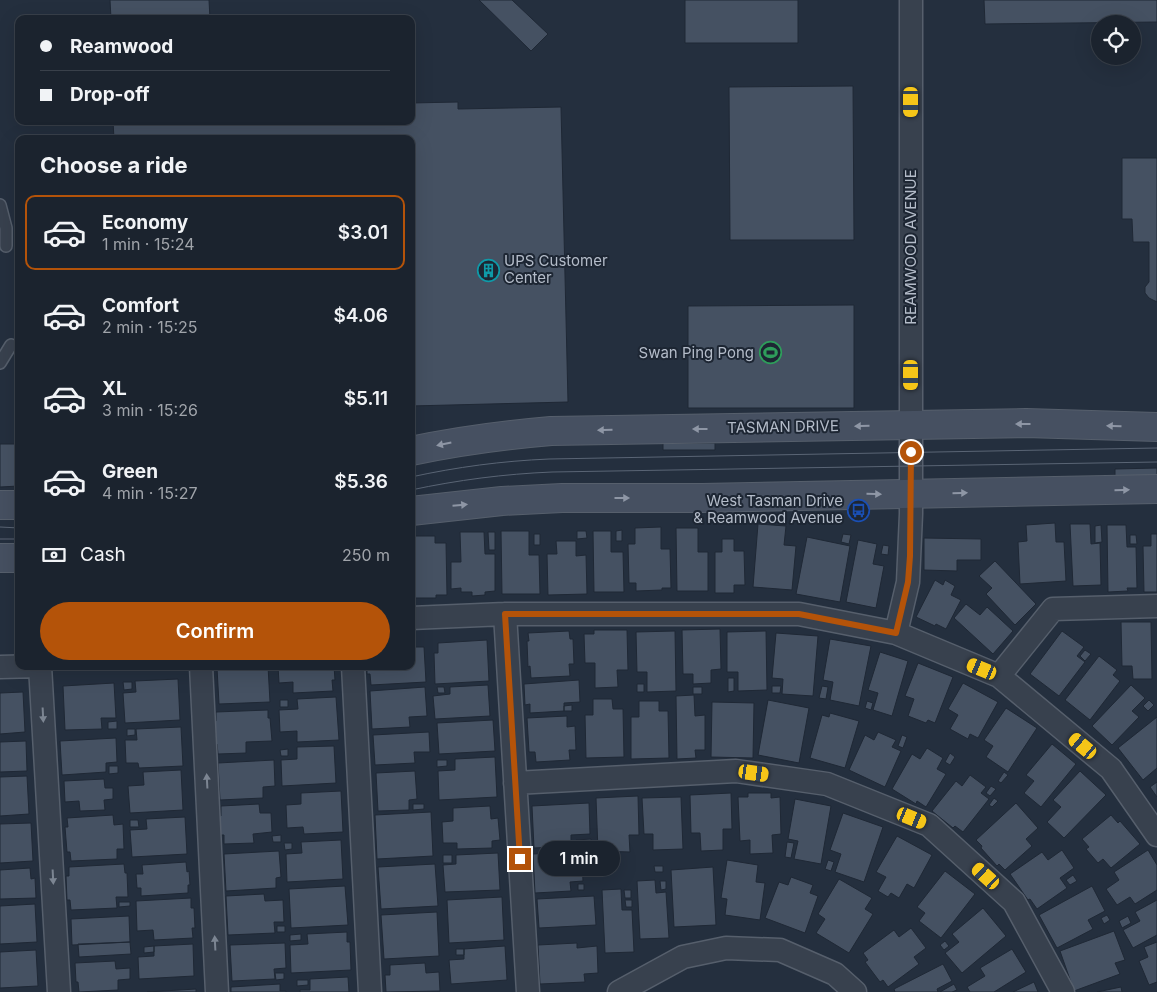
<!DOCTYPE html>
<meta charset="utf-8">
<style>
body{margin:0;font-family:Inter,sans-serif;background:#242b36;color:#f1f3f6;height:100vh;display:flex;flex-direction:column;font-size:19px;white-space:nowrap}
*{box-sizing:border-box;margin:0}
p{font-size:16px;color:#a0a4aa}
.icon{flex:none;width:28px;height:28px;fill:none;stroke:currentColor;stroke-width:2;stroke-linecap:round;stroke-linejoin:round}
.map{position:relative;flex:1;overflow:hidden}
.panel{position:absolute;left:15px;top:135px;width:400px;height:535px;display:flex;flex-direction:column;background:#1b232e;border-radius:10px;box-shadow:0 5px 20px #0002,0 0 0 1px #39404a}
.panel>*{flex:none}
.top-card{position:absolute;left:15px;top:15px;width:400px;height:110px;border-radius:10px;box-shadow:0 5px 20px #0002,0 0 0 1px #39404a;display:grid;align-content:center;height:110px;padding:0 25px;background:#1b232e}
.fabs{position:absolute;left:1091px;top:15px;display:grid;gap:10px}
.fabs a{display:grid;place-items:center;width:50px;height:50px;border-radius:50%;background:#1b232e;box-shadow:0 5px 20px #0002,0 0 0 1px #39404a;font-size:25px}
.end{position:absolute;width:22px;height:22px;margin:-11px;border:6px solid #b45309;background:#fff;box-shadow:0 0 0 2px #fff}
.from{border-radius:50%}
.bubble{position:absolute;height:35px;border-radius:18px;background:#1b232e;box-shadow:0 5px 20px #0002,0 0 0 1px #39404a;font-size:16px;font-weight:600;line-height:35px;text-align:center}
.car{position:absolute;width:15px;height:30px;margin:-15px -8px;border-radius:6px;box-shadow:0 0 4px 1px #0007;background:linear-gradient(#f5c518 24%,#345 0 40%,#f5c518 0 76%,#345 0 86%,#f5c518 0)}
.top-card b{display:flex;align-items:center;gap:18px;height:48px;font-size:19px}
.top-card b+b{border-top:1px solid #39404a}
.top-card i{width:12px;height:12px;background:#f1f3f6}
ul{padding:0;list-style:none}
li{display:flex;align-items:center;gap:15px;height:75px;margin:0 10px 8px;padding:0 15px;border:2px solid transparent;border-radius:10px}
li div{flex:1}
li b{display:block;font-size:19px}
li em{font-style:normal;font-weight:600}
li.active{border-color:#b45309}
li>.icon{width:45px;height:45px;stroke-width:1.5}
h2{padding:0 25px;font-size:22px;line-height:60px}
.pay{display:flex;align-items:center;gap:12px;height:55px;padding:0 25px;font-size:19px}
.pay p{margin-inline-start:auto}
.cta{display:flex;gap:10px;margin-top:auto;padding:10px 25px}
.cta a{flex:1;height:58px;border-radius:30px;background:#b45309;color:#fff;font-size:20px;font-weight:600;line-height:58px;text-align:center}
.map>svg:first-child{display:block}
.building{fill:#455162;stroke:#1f2835}
.lines{fill:none;stroke-linecap:round;stroke-linejoin:round}
.service-casing{stroke:#565f6c;stroke-width:14}
.minor-casing{stroke:#565f6c;stroke-width:25}
.secondary-casing{stroke:#565f6c;stroke-width:30}
.service{stroke:#38414e;stroke-width:11}
.minor{stroke:#38414e;stroke-width:22}
.secondary{stroke:#465061;stroke-width:28}
.tram{stroke:#5a6575;stroke-width:1}
.oneway{fill:#8e96a5}
.oneway2{fill:#7c8592}
.route{stroke:#b45309;stroke-width:6}
.labels{text-anchor:middle;stroke-width:4;stroke-linejoin:round;paint-order:stroke}
.street-label{font-size:15px;fill:#b4bcc9;stroke:#1d2633}
.poi-label{font-size:15px;fill:#b4bcc9;stroke:#1d2633;text-anchor:end}
</style>
<div class="map">
<svg width="1157" height="992" viewBox="0 0 1157 992">
<rect width="100%" height="100%" fill="#242f3e"/>
<path class="building" d="M110,0H209L210,19H111Z
M479,0H512L548,34L531,51Z
M685,0H798V43H685Z
M984,0H1157V22L985,24Z
M853,86L854,240H730L729,87Z
M458,102V109L561,107L568,402L411,406V139H114L113,121H411V103Z
M1122,158H1157V302L1149,298L1145,293V287L1149,282V242H1133L1132,219H1122Z
M854,305V408H688V306Z
M663,443H715V450H663Z
M0,444H19V486L0,487Z
M1157,468V476L1115,477V469Z
M1055,523L1056,542H1064L1066,581L1020,584L1018,542L1027,541L1026,525Z
M758,524L786,526L784,545L796,546L792,590L753,587Z
M1070,524H1090L1091,544L1100,543L1101,585L1073,586Z
M1101,525L1102,542L1095,543V526Z
M1107,525H1126L1127,547H1136L1137,588H1127L1128,591L1108,592Z
M661,527V549H670L671,588H662V590L636,591V583H629L628,544H635V528Z
M676,528H698V552H708V591H677Z
M622,530V541H616V531Z
M501,531H529V555H539L540,594H502Z
M577,531H586L587,538L577,539Z
M593,531H611V552H623L624,592H594Z
M460,532H484L485,554H495V591L485,592V595L472,596V592H461V588L451,589V562H461Z
M488,532H495V550H489Z
M534,534H540V545H534Z
M843,534L851,535L849,544L841,542Z
M1151,534H1157V592H1144L1143,546H1151Z
M1130,535H1136L1137,544H1130Z
M411,536H435V543H446L447,595H436V598H411Z
M807,537L850,546L840,602L796,594Z
M924,538L981,539V560H957V571L924,570Z
M722,539H734V551H744L745,585H734V593H715V552H722Z
M858,540L877,544L873,564L884,566L876,608L846,602Z
M556,541H576V556L586,555L587,594L548,595L547,554H557Z
M883,545L889,546L888,555L881,554Z
M995,561L1036,604L1015,625L986,594L992,588L979,576Z
M935,580L943,585L945,580L955,586L951,595L961,600L946,629L936,624L935,626L916,617Z
M966,604L980,615L987,607L1013,631L993,654L954,618Z
M1121,622H1151L1152,679H1133L1132,666H1122Z
M720,629L721,669L711,670V683L693,684V674H683L682,630Z
M594,630H627L628,670H617L618,687L595,688V663H585L584,634H594Z
M569,631L570,639H573L574,664H569L570,676L531,678L530,666L528,667L527,641H529L528,633Z
M675,631L676,691L647,692V672H637L636,632Z
M766,631L767,690L738,691V672H727V632Z
M1062,631L1084,647L1077,656L1085,662L1059,696L1030,674Z
M776,633L818,636L813,696L782,694L783,679L772,678Z
M411,637L413,647H424L426,682L371,685L370,674H367V666H411Z
M830,639L871,646L859,706L830,700L833,682L823,680Z
M487,640L489,681L435,684L434,653H438V643Z
M1085,650L1091,654L1085,661L1080,656Z
M880,652L908,661L892,716L873,710L878,693L868,690Z
M1099,656L1117,670L1113,675L1120,681L1090,720L1065,700Z
M918,663L953,677L935,723L928,720L926,723L908,716L914,699L905,696Z
M226,666H268L270,702L219,704L217,668H226Z
M278,666H334L335,680H332L333,691L293,693V682L279,683Z
M728,678H734V691L728,692Z
M178,679L180,720L125,723L123,693L136,692L135,681Z
M579,680L580,702L564,703V711L530,713V704L525,705L524,684Z
M123,682H132V689L124,690Z
M114,683L116,718H101L102,729L65,730L63,686Z
M963,683L998,702L978,738L970,734L968,739L950,729L958,715L948,709Z
M637,684H644V692H637Z
M488,685L490,716L435,719L433,696L450,694V687Z
M1131,685L1145,698L1132,711L1139,717L1112,745L1092,726Z
M772,686H781L780,693H772Z
M822,686L828,687L826,699L819,698Z
M425,687L427,716L409,717L410,727L372,729L370,691Z
M437,687H444L445,693H438Z
M693,687H702V694H693Z
M23,692L25,732L0,734V693Z
M694,695L695,716L705,715V750H695L696,758L677,759L676,696Z
M336,697L339,740L297,742V731L280,732L279,710L298,709L297,699Z
M593,699H612L613,709H623L624,757L586,758L585,715H593Z
M280,700H288V707H280Z
M768,700L809,708L799,763L758,755Z
M1149,700L1154,705L1148,711L1143,706Z
M639,701H659V711H668L669,758L631,759V717H639Z
M867,701L873,703L871,710L865,708Z
M712,702L754,703L753,758L711,757Z
M572,705V711H564V706Z
M1006,708L1037,728L1008,772L986,757L993,746L984,740Z
M268,710V718H270L272,741L246,742V753L218,754L217,744H215L214,721H216V712Z
M830,713L859,721L845,768L810,758L822,715L829,717Z
M567,716V727L575,726L576,750H569L570,760L536,762L535,752H529L527,718Z
M1157,717V768L1143,780L1118,748Z
M493,720L495,751L439,754L437,723Z
M117,721V729H108V722Z
M181,727L183,766L139,768L138,763H126L125,740H137L136,729Z
M127,729H135V735L127,736Z
M429,732L430,752H414L415,763L375,765L373,735Z
M878,732L896,740L892,747L901,751L885,787L849,770L865,735L874,740Z
M902,735L907,737L903,748L898,746Z
M116,738L117,762L106,763V772L62,775L60,741Z
M26,741L27,771L0,772V742Z
M1052,744L1076,764L1041,807L1024,793L1034,781L1026,775Z
M334,746L336,783L282,786L281,760L297,759V747Z
M927,748L943,758L937,769L946,774L926,807L917,801L916,804L892,789L912,754L920,759Z
M288,749V756H281L280,750Z
M950,753L955,757L950,765L945,762Z
M495,757L497,797L439,800L438,771L455,770V759Z
M274,760L275,786L263,787V798L220,800L218,763Z
M437,760H447V766L437,767Z
M109,766H118V773L109,774Z
M181,770L183,810L130,813L128,786L144,785L143,772Z
M415,771L417,799L409,800V810L378,811L376,773Z
M1080,771L1106,795L1064,838L1047,822L1061,807L1053,800Z
M1004,772L1008,775L1001,783L998,781Z
M970,775L986,787L981,793L989,799L963,832L955,826L953,828L932,811L956,781L962,786Z
M27,776L29,814L0,816V777Z
M104,779L105,788H113V799L104,800L105,810L80,811L79,801L65,802L64,781Z
M1157,782V797L1150,787Z
M991,786L996,789L990,796L986,793Z
M341,791L343,832L304,834L303,827L287,828L286,805L301,804V793Z
M731,793L732,829H723V850L701,851L700,833H691L690,795Z
M748,793H771V798L780,797L781,834L772,835L773,853L750,854V840L740,841L738,797H748Z
M638,796L639,835H629L630,852L598,851L596,798Z
M681,797L683,849L653,850V834H644L642,798Z
M994,798L998,801L992,807L989,805Z
M795,799L831,806L821,864L794,859L798,841L788,839Z
M589,803L590,834L571,835V846L534,848L532,806Z
M1016,803L1038,828L1026,839L1032,846L1005,870L999,864L997,866L981,848L982,846L976,840Z
M259,804L260,813H271L272,832L253,834L254,843L224,844V835H219L218,816H221V806Z
M413,804H424V809L413,810Z
M490,806L491,819L498,818L500,840L492,841V848L457,849V843H443L442,822L453,821V808Z
M431,812L433,856L377,859L375,815Z
M843,813L883,827L864,882L835,872L841,854L830,850Z
M113,815L114,825L123,824L124,849H117V859L71,861L70,852H67L65,827H68L67,818Z
M1111,815L1118,823L1120,821L1140,844L1111,868L1103,859L1098,863L1086,849L1089,847L1082,839Z
M185,817L187,854L132,857L130,830L147,829L146,819Z
M130,820H138L139,827H130Z
M31,823L33,861L0,863V824Z
M281,835V842H273L272,836Z
M897,836L932,855L914,888L907,884L899,898L891,893L888,897L878,891L886,877L876,872Z
M591,839V844L576,845V840Z
M341,840L343,879L287,882L286,854L302,853L301,842Z
M787,842L794,843L791,858L785,857Z
M284,843H292V849L285,850Z
M1062,850L1074,868L1060,878L1067,888L1037,909L1030,899L1028,900L1010,874L1042,852L1048,860Z
M1148,850L1157,865V890L1135,904L1130,897L1117,905L1106,889L1119,880L1114,872Z
M279,851L281,877L276,878V888L226,891L224,854Z
M573,852V862L582,861L583,881L570,882L571,891L535,893L533,854Z
M498,853L500,890L445,892L443,865L456,864V855Z
M443,855H452V863H443Z
M727,860L758,865L756,882L765,883L760,920L725,915L727,899L721,898Z
M828,860L834,862L831,871L825,869Z
M186,862L187,872L189,871L190,885H188V893L141,896V888H137L136,874H143L142,865Z
M124,864L125,873H127L128,897H116L117,908L71,910L70,900H67L66,876H69V867Z
M435,864L438,906L381,909L378,867Z
M654,866H663V872H655Z
M713,867L716,925L674,927L671,870Z
M30,868L31,879L35,878L36,898L0,899V870Z
M945,871L975,894L941,938L919,921L925,913L917,907Z
M1073,875L1077,881L1070,885L1066,880Z
M791,877L813,885L810,893L818,896L805,933L765,918L779,882L788,885Z
M839,879L872,898L865,909L873,914L849,953L816,933L825,919L818,914Z
M655,880L656,893L666,892L669,938L640,939L637,881Z
M660,881H666V889L661,890Z
M578,884H584V890H578Z
M345,886L348,925L291,928L289,889Z
M1092,886L1105,911L1088,920L1093,929L1057,948L1039,915Z
M621,889L622,910H632L634,952L605,953L602,890Z
M624,890H631V898H625Z
M264,894L265,901L283,900L284,922H274L275,933L228,935L226,896Z
M594,896L596,925L539,928L537,899Z
M502,897L504,940L449,943L447,900Z
M191,898V908H194L195,928H192L193,938L154,940L153,930L137,931L136,901Z
M625,900H632V907H626Z
M1157,900V935L1133,948L1123,930L1140,921L1135,912Z
M119,902H130V906L119,907Z
M35,904L37,942L0,944V906Z
M983,908L1006,936L962,973L945,953L959,942L952,934Z
M437,912L439,956L384,959L381,915Z
M1107,915L1110,920L1104,924L1101,918Z
M129,916L130,942L72,945L71,919Z
M1128,916L1131,923L1122,928L1119,921Z
M277,926H285V932H277Z
M911,928L926,948L914,957L919,964L888,987L883,980L880,982L865,962L868,960L863,953L894,930L899,937Z
M1114,931L1125,960L1115,963L1120,974L1074,991L1060,951Z
M347,932V942H350L351,970L291,973L290,945L308,944L307,934Z
M301,934V940L290,941V935Z
M945,941L949,946L944,950L940,945Z
M130,942L131,954L79,957L78,944Z
M1157,942V982L1149,985L1139,961L1148,957L1144,947Z
M285,943L286,968L274,969L275,979L232,981L230,945Z
M577,943V948L597,946L598,973L584,974L585,982L540,984L538,945Z
M193,944L194,976L139,979L138,957L154,956V946Z
M154,946V952L144,953V947Z
M505,946L507,980L451,984L449,960L464,959V949Z
M456,949H464V955H456Z
M1012,949L1026,972L994,992H970L967,987L985,976L980,968Z
M36,950L38,986L0,988V952Z
M115,961L116,969L130,968V979L118,980V990L79,992L78,982H76L75,963Z
M425,963L426,973L439,972L440,991L386,992L385,975H390V965Z
M943,964L952,981L937,989L938,992H895L894,989Z
M275,973H284V979L276,980Z
M348,977L349,992H300V990H310V979Z
M297,980H308V985L297,986Z
M1034,982L1038,992H1013Z
M280,984V991H286V992H231V987Z
M954,984L957,990L952,992H940Z
M1121,987L1122,992H1097Z
M196,989V992H147Z"/>
<g class="lines">
<defs>
<path id="service" d="M0,205L6,228V246
M0,363L11,345"/>
<path id="minor" d="M505,614L528,992
M411,618L505,614H799L896,633L999,676L1111,769L1157,835
M896,633L908,582L911,514V0
M40,666L59,992
M201,666L217,992
M353,666L370,992
M0,667L39,666
M999,676L1053,609L1157,606
M515,783L736,771L827,784L929,825L1014,902L1063,992
M619,992L683,957L726,948L780,950L835,974L855,992"/>
<path id="secondary" d="M411,451C458,441 504,435 551,431L1026,423L1157,427
M0,505H19
M411,511L502,501L562,498H702L1157,489
M0,558H19"/>
</defs>
<use href="#service" class="service-casing"/>
<use href="#minor" class="minor-casing"/>
<use href="#secondary" class="secondary-casing"/>
<use href="#service" class="service"/>
<use href="#minor" class="minor"/>
<use href="#secondary" class="secondary"/>
<path class="tram" d="M411,477C457,467 502,461 549,459L1157,448
M411,490C458,480 504,474 552,472L1157,462
M0,527L19,528
M0,539H19"/>
</g>
<defs><path id="oneway-solid" d="M-6-.8H1V-3.2L6.5 0L1 3.2V.8H-6Z" transform="scale(1.25)"/></defs>
<g class="oneway">
<use href="#oneway-solid" transform="translate(1023 424) rotate(180)"/>
<use href="#oneway-solid" transform="translate(862 426) rotate(179)"/>
<use href="#oneway-solid" transform="translate(1114 426) rotate(-178)"/>
<use href="#oneway-solid" transform="translate(700 429) rotate(180)"/>
<use href="#oneway-solid" transform="translate(605 430) rotate(179)"/>
<use href="#oneway-solid" transform="translate(444 444) rotate(168)"/>
<use href="#oneway-solid" transform="translate(1122 490) rotate(-1)"/>
<use href="#oneway-solid" transform="translate(960 493) rotate(-1)"/>
<use href="#oneway-solid" transform="translate(874 494) rotate(1)"/>
<use href="#oneway-solid" transform="translate(622 498)"/>
<use href="#oneway-solid" transform="translate(460 505) rotate(-5)"/>
</g>
<g class="oneway2">
<use href="#oneway-solid" transform="translate(43 715) rotate(87)"/>
<use href="#oneway-solid" transform="translate(207 781) rotate(-93)"/>
<use href="#oneway-solid" transform="translate(53 877) rotate(87)"/>
<use href="#oneway-solid" transform="translate(215 943) rotate(-93)"/>
</g>
<g class="lines">
<path class="route" d="M520,859L505,614H799L896,633L908,582L910,556L911,452"/>
</g>
<defs>
<symbol id="building-ring" viewBox="-11 -11 22 22"><circle r="9.5" fill="#1d2633" stroke="#0f9aa8" stroke-width="1.5"/><path d="M-4-6H4V6H1V3H-1V6H-4ZM-2.5-4.3h1.7v1.8h-1.7ZM.8-4.3h1.7v1.8H.8ZM-2.5-1h1.7V.8h-1.7ZM.8-1h1.7V.8H.8Z" fill="#0f9aa8"/></symbol>
<symbol id="stadium-ring" viewBox="-11 -11 22 22"><circle r="9.5" fill="#1d2633" stroke="#2e9e5b" stroke-width="1.5"/><path d="M0-5a6.5 5 0 1 0 0 10a6.5 5 0 1 0 0-10ZM-3.5-1.8h7v3.6h-7Z" fill="#2e9e5b"/></symbol>
<symbol id="bus-ring" viewBox="-11 -11 22 22"><circle r="9.5" fill="#1d2633" stroke="#1a4fb4" stroke-width="1.5"/><path d="M-5-6H5V4H4V6H2V4H-2V6H-4V4H-5ZM-3.5-4V0h7V-4ZM-3.5 1.2v1.5H-2V1.2ZM2 1.2v1.5H3.5V1.2Z" fill="#1a4fb4"/></symbol>
</defs>
<g fill-rule="evenodd">
<use href="#building-ring" x="476" y="258" width="25" height="25"/>
<use href="#stadium-ring" x="758" y="340" width="25" height="25"/>
<use href="#bus-ring" x="846" y="498" width="25" height="25"/>
</g>
<g class="labels">
<g class="street-label">
<text transform="translate(911 247) rotate(-90)" y="5">REAMWOOD AVENUE</text>
<text transform="translate(783 427) rotate(-1)" y="5">TASMAN DRIVE</text>
</g>
<g class="poi-label">
<text x="504" y="266" text-anchor="start">UPS Customer<tspan x="504" dy="17">Center</tspan></text>
<text x="754" y="358">Swan Ping Pong</text>
<text x="843" y="506">West Tasman Drive<tspan x="843" dy="17">&amp; Reamwood Avenue</tspan></text>
</g>
</g>
</svg>
<div class="fabs">
<a><svg class="icon" aria-label="locate" viewBox="0 0 24 24"><circle cx="12" cy="12" r="6"/><path d="M12 2v4M12 18v4M2 12h4M18 12h4"/></svg></a>
</div>
<i class="end from" style="left:911px;top:452px"></i>
<i class="end" style="left:520px;top:859px"></i>
<div class="bubble" style="left:538px;top:841px;width:82px">1 min</div>
<i class="car" style="left:911px;top:102px;rotate:180deg"></i>
<i class="car" style="left:911px;top:375px;rotate:180deg"></i>
<i class="car" style="left:982px;top:669px;rotate:292deg"></i>
<i class="car" style="left:1083px;top:746px;rotate:310deg"></i>
<i class="car" style="left:754px;top:773px;rotate:98deg"></i>
<i class="car" style="left:912px;top:818px;rotate:112deg"></i>
<i class="car" style="left:986px;top:876px;rotate:312deg"></i>
<div class="top-card">
<b><i class="from"></i>Reamwood</b>
<b><i></i>Drop-off</b>
</div>
<section class="panel">
<h2>Choose a ride</h2>
<ul>
<li class="active"><svg class="icon" aria-label="car" viewBox="0 0 24 24"><path d="M5 17H2v-5l4-1 3-4h7l3 4 3 1v5h-3M9 17h6M6 11h13"/><circle cx="7" cy="17" r="2"/><circle cx="17" cy="17" r="2"/></svg><div><b>Economy</b><p>1 min · 15:24</p></div><em>$3.01</em></li>
<li><svg class="icon" aria-label="car" viewBox="0 0 24 24"><path d="M5 17H2v-5l4-1 3-4h7l3 4 3 1v5h-3M9 17h6M6 11h13"/><circle cx="7" cy="17" r="2"/><circle cx="17" cy="17" r="2"/></svg><div><b>Comfort</b><p>2 min · 15:25</p></div><em>$4.06</em></li>
<li><svg class="icon" aria-label="car" viewBox="0 0 24 24"><path d="M5 17H2v-5l4-1 3-4h7l3 4 3 1v5h-3M9 17h6M6 11h13"/><circle cx="7" cy="17" r="2"/><circle cx="17" cy="17" r="2"/></svg><div><b>XL</b><p>3 min · 15:26</p></div><em>$5.11</em></li>
<li><svg class="icon" aria-label="car" viewBox="0 0 24 24"><path d="M5 17H2v-5l4-1 3-4h7l3 4 3 1v5h-3M9 17h6M6 11h13"/><circle cx="7" cy="17" r="2"/><circle cx="17" cy="17" r="2"/></svg><div><b>Green</b><p>4 min · 15:27</p></div><em>$5.36</em></li>
</ul>
<div class="pay"><svg class="icon" aria-label="cash" viewBox="0 0 24 24"><path d="M3 7h18v10H3z"/><circle cx="12" cy="12" r="2"/></svg>Cash<p>250 m</p></div>
<div class="cta"><a>Confirm</a></div>
</section>
</div>
